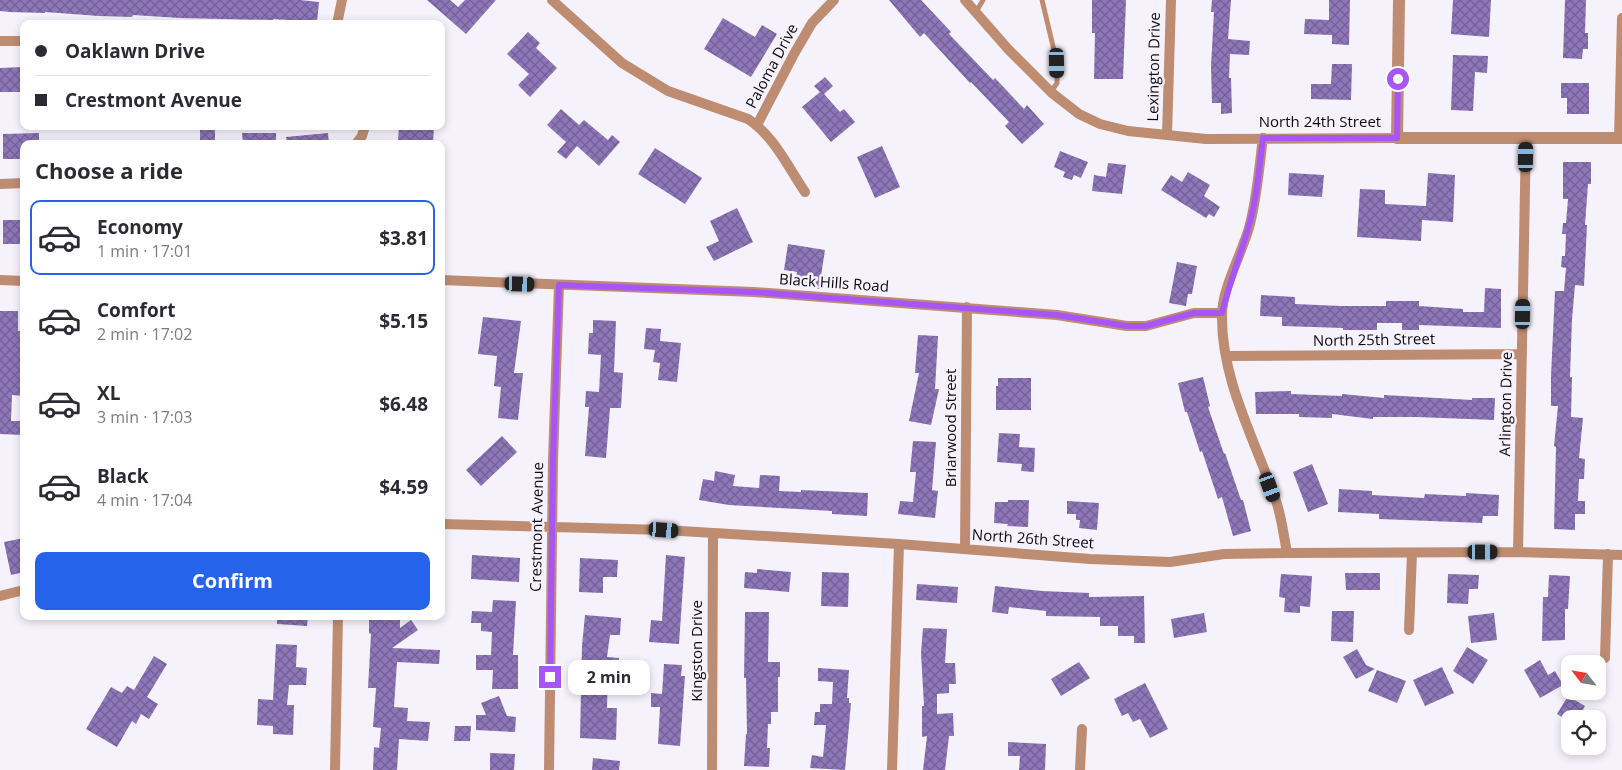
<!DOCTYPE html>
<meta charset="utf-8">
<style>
body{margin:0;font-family:"Open Sans",sans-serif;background:#f7f7f7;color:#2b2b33;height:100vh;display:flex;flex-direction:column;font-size:19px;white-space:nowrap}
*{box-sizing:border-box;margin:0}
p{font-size:16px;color:#7c7c81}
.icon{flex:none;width:28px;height:28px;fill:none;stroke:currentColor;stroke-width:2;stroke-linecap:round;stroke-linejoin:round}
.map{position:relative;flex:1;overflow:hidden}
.panel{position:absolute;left:20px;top:140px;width:425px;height:480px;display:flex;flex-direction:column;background:#fff;border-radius:10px;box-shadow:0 2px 8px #0003}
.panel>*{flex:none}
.top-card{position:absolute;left:20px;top:20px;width:425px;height:110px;border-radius:10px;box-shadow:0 2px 8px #0003;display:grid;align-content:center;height:110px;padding:0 15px;background:#fff}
.needle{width:32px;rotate:301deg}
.tools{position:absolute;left:1561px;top:655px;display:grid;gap:10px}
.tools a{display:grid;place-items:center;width:45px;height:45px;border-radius:10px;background:#fff;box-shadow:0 2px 8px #0003;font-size:25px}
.end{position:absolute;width:22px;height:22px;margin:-11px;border:6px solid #a855f7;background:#fff;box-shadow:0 0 0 2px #fff}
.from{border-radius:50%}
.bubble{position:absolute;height:35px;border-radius:10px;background:#fff;box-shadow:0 2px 8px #0003;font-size:16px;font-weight:700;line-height:35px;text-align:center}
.car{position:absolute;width:15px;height:30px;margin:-15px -8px;border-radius:6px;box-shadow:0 0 4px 1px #0007;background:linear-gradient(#222 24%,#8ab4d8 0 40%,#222 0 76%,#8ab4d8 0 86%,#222 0)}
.top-card b{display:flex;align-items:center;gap:18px;height:48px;font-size:19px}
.top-card b+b{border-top:1px solid #e1e1e2}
.top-card i{width:12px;height:12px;background:#2b2b33}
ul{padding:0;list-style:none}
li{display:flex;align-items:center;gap:15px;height:75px;margin:0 10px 8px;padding:0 5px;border:2px solid transparent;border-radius:10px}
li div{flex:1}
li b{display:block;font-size:19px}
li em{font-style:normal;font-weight:700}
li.active{border-color:#2563eb}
li>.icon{width:45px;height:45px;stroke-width:1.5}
h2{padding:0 15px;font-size:22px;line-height:60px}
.action{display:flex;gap:10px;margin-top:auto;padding:10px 15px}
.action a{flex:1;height:58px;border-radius:10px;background:#2563eb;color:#fff;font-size:20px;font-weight:700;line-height:58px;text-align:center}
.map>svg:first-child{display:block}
.building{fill:url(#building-cross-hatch)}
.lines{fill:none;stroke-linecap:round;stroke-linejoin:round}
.service{stroke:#be8c71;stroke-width:5}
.minor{stroke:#be8c71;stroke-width:10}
.tertiary{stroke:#be8c71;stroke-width:12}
.route{stroke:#a855f7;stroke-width:6}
.labels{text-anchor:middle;stroke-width:5;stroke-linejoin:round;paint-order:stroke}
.street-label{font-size:15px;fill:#0d0a11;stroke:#f6f2fc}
</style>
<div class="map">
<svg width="1622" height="770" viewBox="0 0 1622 770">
<defs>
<pattern id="building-cross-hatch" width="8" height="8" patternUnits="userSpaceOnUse" patternTransform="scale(1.25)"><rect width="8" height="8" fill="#8e77b9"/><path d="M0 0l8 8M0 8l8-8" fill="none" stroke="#726095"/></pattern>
</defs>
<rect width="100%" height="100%" fill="#f6f2fc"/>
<path class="building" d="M0,0H300L319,2L317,22L273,19V20L180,18L133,15L132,17L99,16L45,12V13L10,12L0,11Z
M427,0H450L458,7L465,0H496L466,34Z
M889,0H921L951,32L949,34L993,80L995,78L1024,109L1027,105L1044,124L1022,144L1005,126L1009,122L971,82L970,83L924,33L920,37Z
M1092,0H1126L1123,79H1094L1095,33H1092Z
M1212,0H1231L1228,39L1250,41L1249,55L1230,54L1229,78H1231L1232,113L1221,114V103H1212L1211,66L1214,12H1211Z
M1329,0H1350L1349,45L1332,44V35L1304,34L1305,19L1329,20Z
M1453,0H1491L1489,37L1451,34Z
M1565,0H1586L1585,33H1588V49H1583L1582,59L1563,58Z
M723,18L755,37L762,25L777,34L751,77L704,49Z
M528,32L540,43L536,48L557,68L530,97L518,85L529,74L507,54Z
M1453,55L1488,56L1487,73L1475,72L1473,111L1451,110Z
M1332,64H1352L1351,100L1311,99V84H1331Z
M24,67V92H0V68Z
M825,77L833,86L824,94L840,112L844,109L855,122L831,142L802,107L820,92L814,86Z
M1561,83H1589V114H1567V98H1561Z
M561,109L579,125L584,120L608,140L612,135L620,142L599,166L577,146L566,159L557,152L566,142L547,125Z
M399,126H434L433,143L398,141Z
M200,128H215V144H200Z
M39,133V144H24V159H3V134Z
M242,133H276V144H243Z
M328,133L329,144H287L286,137Z
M882,146L900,187L875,198L857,157Z
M655,148L702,178L685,204L638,174Z
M1060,151L1088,162L1081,178L1074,175L1072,180L1063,177L1065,172L1054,167Z
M1563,162H1591V184H1588L1585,225H1587L1584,286L1575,285L1572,319L1570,377H1572L1571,417L1583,418L1579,458L1585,459L1584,479H1579L1578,501H1585V514H1575V530L1554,529L1556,447L1554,446L1558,406H1551V376L1555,291H1564L1566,268L1561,267L1562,256H1565L1566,234H1562L1563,223H1566L1568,199H1563Z
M1108,163L1126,165L1122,194L1092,191L1094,175L1106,177Z
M1188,172L1210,185L1204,196L1220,207L1214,217L1209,214L1206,218L1161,190L1171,175L1182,182Z
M1289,173L1324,175L1322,197L1288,195Z
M1428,173L1455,175L1453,222L1422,220L1421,241L1357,237L1360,189L1385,190V204L1426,206Z
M737,208L753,242L714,261L706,247L719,241L710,221Z
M3,220H24V244H3Z
M788,244L825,250L819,289L795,285L797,272L784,270Z
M1177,262L1197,266L1192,294H1188L1186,306L1169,303Z
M1485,288L1501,289V328L1419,325V330H1402V323H1377V330H1343V328L1282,326V317L1260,316L1261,295L1295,297V304L1341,306H1386V301H1419V306L1463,309V312H1484Z
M0,311H18V331H24L22,373H24V396L12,395L11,421H23V435L0,434Z
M483,317L521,321L514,373H523L518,420L498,418L501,387L494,386L497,356L478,354Z
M593,320L616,321L614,372L623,373L621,408H610L606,458L585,456L589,407H585L586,391L599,392L601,355L588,354L589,333H593Z
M646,328L661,329L660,341L681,343L677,382L658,380L660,363L653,362L655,350L644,349Z
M918,335L938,336L935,389H939L931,425L909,421L919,373H915Z
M1203,377L1210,406L1208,407L1224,454L1225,453L1241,500H1243L1251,531L1233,536L1222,497L1218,499L1202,451L1200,452L1187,412H1185L1178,383Z
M998,378H1031V410H996V386H998Z
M1291,391V394L1342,396V394L1384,398V395L1472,400V398H1495L1494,420L1417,417H1373V419L1332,414V418L1299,417V414H1256L1255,392Z
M999,433L1020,434L1019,447L1035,448L1034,472L1021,471L1022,464L997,462Z
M502,436L517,452L481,486L466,470Z
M913,441L936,442L932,490L938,491L935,518L898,514L900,501L913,502L916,472H910Z
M1312,464L1328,504L1308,512L1293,472Z
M715,471L735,475L733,486L759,488L760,475L780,476L779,491L801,492V490L868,493L867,516L832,514V511L729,505L699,500L703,479L714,481Z
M1339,489L1372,491V495L1424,498L1425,494L1466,496V493L1499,495L1498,516H1483L1482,523L1379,519V514L1338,512Z
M1008,500H1029L1028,527L1007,526L1008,524L994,523L995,502H1008Z
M1067,501L1099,503L1097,530L1079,528L1080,520H1076V514H1067Z
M24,538V572L11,575L4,542Z
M472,555L520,558L519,582L471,579Z
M666,555L685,557L679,644L649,642L651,620L662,621Z
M580,558L618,560L617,577H603V593L579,592Z
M757,569L791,572L789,592L744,588L745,572L757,573Z
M822,572L849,573L848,607L821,606Z
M1345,573H1380V590H1346Z
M1281,574L1312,576L1310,607L1300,606V613L1284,612L1285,598L1279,597Z
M1448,574L1479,575L1478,589H1469L1468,604L1447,603Z
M1549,575L1570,576L1568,609H1565V640L1542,641L1543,597H1548Z
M917,584L958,587L957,603L916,600Z
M995,586L1042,591L1089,593V597L1144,596L1145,643H1134V636H1118V626H1100V617L1046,616V611L1009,607L1008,614L992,612Z
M493,600L516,601L513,655H518V689H492L493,670H476V655H491L492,632L481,631V623H471L472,611L492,612Z
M1332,611H1354L1353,642L1331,641Z
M745,612H769L768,662H780V677H778V712H771V724H768L767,748H770L769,767L744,766L746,734H747L746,678H744Z
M1204,613L1207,632L1174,638L1171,619Z
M1494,613L1497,640L1471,643L1468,616Z
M585,615L621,618L620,635H610L607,657L619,658L618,671H608L607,708H617L616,740L580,738L582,646Z
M277,616H308L307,626L277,624Z
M369,616H400V628L411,620L418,630L392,648L440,650L439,664L397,662L394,707L408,708L407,721L430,722L428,741L399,739L397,770H373L374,747L379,748L381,728L373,727L376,688H368L371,634L369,633Z
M923,628L947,629L945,663H955L956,684H949V693L937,694V714L953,713L954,736H949L945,770H923L927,736L922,737V706H924L921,653Z
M276,644L297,645L296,667L307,668L306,685H289L287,705H294L293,735L273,734V726L257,725L258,699L273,700Z
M1467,647L1488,660L1473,684L1453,671Z
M1357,649L1366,665L1375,669L1356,679L1343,657Z
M154,656L167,664L147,697L158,704L149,719L141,714L136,724L132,721L117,747L86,729L111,687L122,693L127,686L134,690Z
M1540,660L1548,675L1555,671L1563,685L1540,698L1524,670Z
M1079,662L1090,678L1061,696L1051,679Z
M664,664L682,665L681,676H685L680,746L658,744L660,707H651V693L662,694Z
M1442,667L1454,693L1425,706L1413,680Z
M818,668L849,670L847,698H849V703H851L845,770L810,768L812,755L823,757L826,725H814L815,712H820V704H832L833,682L818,681Z
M1377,670L1406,681L1397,703L1368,691Z
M1145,683L1168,729L1150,738L1140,719L1133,722L1128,713L1122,716L1114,699Z
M499,696L507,716L516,717L515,732L476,730V715H486L481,703Z
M1568,696L1585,706L1578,719H1565L1557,714Z
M455,726H471L470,741H454Z
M1008,742L1046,744L1045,770H1019L1020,756H1008Z
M490,753L515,754L514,770H490Z
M593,758L620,761L619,770H592Z"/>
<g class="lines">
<path class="service" d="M1042,0L1057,63V83L1051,92
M976,12L983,0"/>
<path class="minor" d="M552,0L622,63L668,91L748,119C774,136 788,167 805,192
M965,0L1008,49L1052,93L1079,114L1100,124L1128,131L1206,139L1397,138
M337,24L342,0
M0,41H24
M757,125L794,54L812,23L834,0
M1167,135L1171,0
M1263,138C1259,168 1257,199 1249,228C1241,255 1222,289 1222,315C1221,382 1257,443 1277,504C1282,520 1284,537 1287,553
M1619,138L1622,18
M356,144L362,136L365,126
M0,184L24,183
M0,280L24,281
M441,280L754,292L1057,315L1127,326H1146L1194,313H1222
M1226,356L1522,354
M441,524L664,530L899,544L1090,559L1170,562L1224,554L1287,553L1518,552L1622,555
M965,549L967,307
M1518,552L1526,137
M0,596L24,590
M1409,630L1412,553
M1605,658L1608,554
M335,770L338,616
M549,770L553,460L559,285
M712,770L713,533
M892,770L899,544
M1080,770L1082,729"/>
<path class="tertiary" d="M1399,0L1397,138H1622"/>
</g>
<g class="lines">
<path class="route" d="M550,677L553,460L559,285L754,292L831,298L1057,315L1127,326H1146L1194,313H1222C1229,284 1240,257 1248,229C1257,200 1259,168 1263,138H1397L1398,79"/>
</g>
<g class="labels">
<g class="street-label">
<text transform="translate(772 66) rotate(-62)" y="5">Paloma Drive</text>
<text transform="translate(1154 67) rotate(-89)" y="5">Lexington Drive</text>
<text x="1320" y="127">North 24th Street</text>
<text transform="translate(834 283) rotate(4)" y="5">Black Hills Road</text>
<text transform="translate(1374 340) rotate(-1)" y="5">North 25th Street</text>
<text transform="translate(1506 404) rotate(-89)" y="5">Arlington Drive</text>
<text transform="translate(951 428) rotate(-90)" y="5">Briarwood Street</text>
<text transform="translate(537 527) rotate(-89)" y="5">Crestmont Avenue</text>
<text transform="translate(1033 539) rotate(4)" y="5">North 26th Street</text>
<text transform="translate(697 651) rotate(-90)" y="5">Kingston Drive</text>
</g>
</g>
</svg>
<div class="tools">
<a><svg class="needle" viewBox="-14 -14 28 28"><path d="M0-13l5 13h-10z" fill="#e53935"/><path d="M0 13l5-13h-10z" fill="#7c7c81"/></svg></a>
<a><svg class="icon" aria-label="locate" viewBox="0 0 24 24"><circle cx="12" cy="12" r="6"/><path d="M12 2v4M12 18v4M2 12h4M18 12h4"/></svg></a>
</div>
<i class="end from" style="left:1398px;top:79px"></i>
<i class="end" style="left:550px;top:677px"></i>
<div class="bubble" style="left:568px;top:660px;width:82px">2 min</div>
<i class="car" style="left:1057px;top:63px;rotate:179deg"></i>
<i class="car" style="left:1526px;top:157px;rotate:1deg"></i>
<i class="car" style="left:520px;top:284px;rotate:92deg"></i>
<i class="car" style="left:1523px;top:314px;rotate:1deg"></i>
<i class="car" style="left:1270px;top:487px;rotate:160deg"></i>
<i class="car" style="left:664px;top:530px;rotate:94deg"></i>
<i class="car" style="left:1483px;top:552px;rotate:90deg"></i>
<div class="top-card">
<b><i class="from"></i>Oaklawn Drive</b>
<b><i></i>Crestmont Avenue</b>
</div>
<section class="panel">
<h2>Choose a ride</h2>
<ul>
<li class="active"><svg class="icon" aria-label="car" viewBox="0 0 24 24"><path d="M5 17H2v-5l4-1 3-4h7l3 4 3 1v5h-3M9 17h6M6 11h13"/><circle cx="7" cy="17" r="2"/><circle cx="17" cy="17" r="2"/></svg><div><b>Economy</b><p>1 min · 17:01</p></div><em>$3.81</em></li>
<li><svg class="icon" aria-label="car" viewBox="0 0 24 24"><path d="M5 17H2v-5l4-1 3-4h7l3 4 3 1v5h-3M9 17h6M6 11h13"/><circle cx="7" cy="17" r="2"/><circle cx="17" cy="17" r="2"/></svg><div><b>Comfort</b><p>2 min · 17:02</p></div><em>$5.15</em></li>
<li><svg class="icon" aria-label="car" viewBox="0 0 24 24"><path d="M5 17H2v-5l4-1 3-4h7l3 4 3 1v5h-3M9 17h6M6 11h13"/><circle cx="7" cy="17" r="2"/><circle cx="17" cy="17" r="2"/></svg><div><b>XL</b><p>3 min · 17:03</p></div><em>$6.48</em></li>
<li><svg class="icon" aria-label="car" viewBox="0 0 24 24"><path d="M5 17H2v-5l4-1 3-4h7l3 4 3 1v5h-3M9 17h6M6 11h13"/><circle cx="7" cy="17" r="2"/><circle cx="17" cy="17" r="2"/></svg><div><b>Black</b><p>4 min · 17:04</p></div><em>$4.59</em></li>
</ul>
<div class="action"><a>Confirm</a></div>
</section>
</div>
